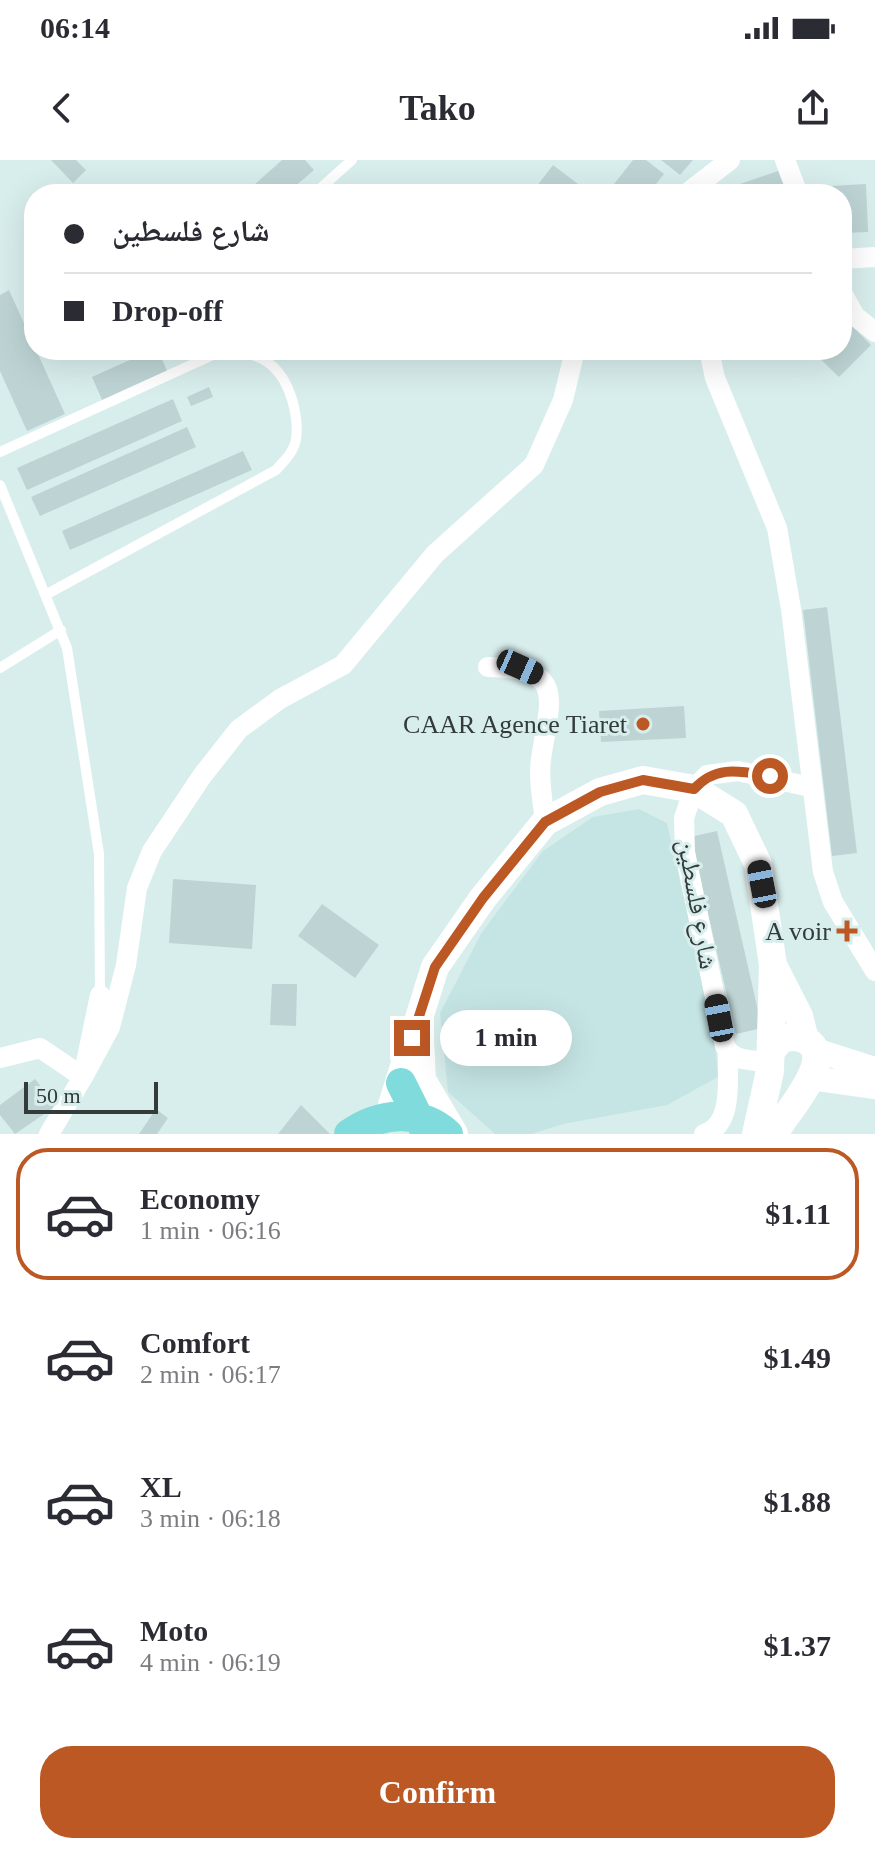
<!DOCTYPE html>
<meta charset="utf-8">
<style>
body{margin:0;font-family:"Times New Roman","Noto Naskh Arabic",serif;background:#f2f2f3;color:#2b2b33;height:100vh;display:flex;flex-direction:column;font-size:30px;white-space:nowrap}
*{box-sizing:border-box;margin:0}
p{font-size:26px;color:#7c7c81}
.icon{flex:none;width:44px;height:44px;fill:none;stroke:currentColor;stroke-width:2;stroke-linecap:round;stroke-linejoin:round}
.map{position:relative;height:974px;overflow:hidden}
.drawer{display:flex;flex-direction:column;background:#fff;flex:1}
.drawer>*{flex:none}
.hud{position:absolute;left:24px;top:24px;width:828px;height:176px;border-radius:32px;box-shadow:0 8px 32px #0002;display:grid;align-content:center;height:176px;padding:0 40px;background:#fff}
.scale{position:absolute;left:24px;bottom:20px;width:134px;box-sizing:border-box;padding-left:8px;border:4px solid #333b3b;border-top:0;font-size:22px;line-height:28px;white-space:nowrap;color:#333b3b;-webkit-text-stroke:6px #d8eeed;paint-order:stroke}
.end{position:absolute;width:36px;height:36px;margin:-18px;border:10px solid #bc5824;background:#fff;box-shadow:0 0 0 4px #fff}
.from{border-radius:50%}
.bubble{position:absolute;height:56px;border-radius:28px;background:#fff;box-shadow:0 8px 32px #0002;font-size:26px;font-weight:800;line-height:56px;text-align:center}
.car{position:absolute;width:24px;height:48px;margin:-24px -12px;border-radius:10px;box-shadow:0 0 6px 2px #0007;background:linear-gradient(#222 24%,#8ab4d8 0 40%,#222 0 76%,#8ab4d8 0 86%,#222 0)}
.hud b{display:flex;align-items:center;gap:28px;height:76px;font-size:30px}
.hud b+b{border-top:2px solid #e1e1e2}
.hud i{width:20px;height:20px;background:#2b2b33}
ul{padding:14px 0 0;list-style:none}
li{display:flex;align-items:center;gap:24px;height:132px;margin:0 16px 12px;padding:0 24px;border:4px solid transparent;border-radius:32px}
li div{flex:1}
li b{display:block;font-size:30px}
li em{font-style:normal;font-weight:800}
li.current{border-color:#bc5824}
li>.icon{width:72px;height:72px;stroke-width:1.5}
.primary-button{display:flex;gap:16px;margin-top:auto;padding:16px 40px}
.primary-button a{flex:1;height:92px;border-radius:32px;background:#bc5824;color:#fff;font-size:32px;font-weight:800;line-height:92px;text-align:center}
.status{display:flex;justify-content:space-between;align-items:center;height:56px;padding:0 40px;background:#fff;direction:ltr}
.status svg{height:22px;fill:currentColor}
header{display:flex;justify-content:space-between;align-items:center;height:104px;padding:0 40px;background:#fff;font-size:36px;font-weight:800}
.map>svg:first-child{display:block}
.built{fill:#c5e5e4}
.building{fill:#bed4d4}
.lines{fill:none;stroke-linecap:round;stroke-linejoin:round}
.service{stroke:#fff;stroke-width:10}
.minor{stroke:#fff;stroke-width:20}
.tertiary{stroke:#fff;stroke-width:24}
.secondary{stroke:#fff;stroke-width:28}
.primary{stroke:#80dcdc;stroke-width:30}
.route{stroke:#bc5824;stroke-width:10}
.poi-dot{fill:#bc5824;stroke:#d8eeed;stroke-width:3}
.labels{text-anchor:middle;stroke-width:6;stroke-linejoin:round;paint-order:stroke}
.poi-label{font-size:26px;fill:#333b3b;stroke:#d8eeed;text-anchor:end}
.street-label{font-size:26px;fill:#333b3b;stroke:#d8eeed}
</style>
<div class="status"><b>06:14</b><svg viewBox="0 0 49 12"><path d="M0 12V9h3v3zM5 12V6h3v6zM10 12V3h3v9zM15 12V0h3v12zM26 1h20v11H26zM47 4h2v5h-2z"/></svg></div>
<header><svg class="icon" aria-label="back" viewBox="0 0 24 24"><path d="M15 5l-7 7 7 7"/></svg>Tako<svg class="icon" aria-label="share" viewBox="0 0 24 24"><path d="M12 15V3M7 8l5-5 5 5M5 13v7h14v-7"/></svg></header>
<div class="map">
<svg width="875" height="974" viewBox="0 0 875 974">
<rect width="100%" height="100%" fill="#d8eeed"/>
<path class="built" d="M639,649L667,663L714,873L718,917L667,945L563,964L532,974H495L448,932L440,853L482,772L543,691L593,657Z"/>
<path class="building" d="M51,0H76L86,10L73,23Z
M282,0H305L314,10L286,34H244Z
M633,0H646L664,14L648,34H626L614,24Z
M661,0H693L680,15Z
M553,5L578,24L570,34H537L533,31Z
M778,11L787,34H743L740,24Z
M866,24L868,72L842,73V34H831V26Z
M9,130L65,254L27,271L0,211V135Z
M842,156L871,185L839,217L811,190H842Z
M152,190H158L168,213L103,242L92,217Z
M209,227L213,237L191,246L187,237Z
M173,239L182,261L27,330L17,308Z
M187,267L196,287L40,356L31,337Z
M243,291L252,310L70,390L62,371Z
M827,447L857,693L832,696L803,450Z
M684,546L686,578L601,582L599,551Z
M717,671L762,868L736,874L690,677Z
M173,719L256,725L252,789L169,783Z
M322,744L379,785L355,818L298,776Z
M272,824H297L296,866L270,865Z
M35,919L56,946L15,974L0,955V945Z
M301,945L330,974H278Z
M156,949L168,958L157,974H139Z"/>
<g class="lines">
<path class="service" d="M314,34L352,0
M0,292L215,194C258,187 284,204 294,247C297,259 299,279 292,290C289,297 281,304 276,310L47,434
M0,325L67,488L99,694L100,835
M0,508L61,470"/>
<path class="minor" d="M785,0L798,34
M686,34L730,0
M842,99L875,97
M842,133L855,156L875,172
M709,190L715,218L777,368L791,449L823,712L833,742L875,811
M488,507C567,508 550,538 541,599C538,619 543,642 545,662
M0,898L40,888L83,917L110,867L126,805L137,728L152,691L202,616L239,569L280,539L343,505L435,394L534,305L563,240L575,190
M768,902C752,900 733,902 725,886L685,692L684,658L694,629L707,615L738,611L810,627
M49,974L83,917L100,835
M704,974C734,965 727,920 728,893"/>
<path class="tertiary" d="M815,890L875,909
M811,918L875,927"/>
<path class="secondary" d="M774,807L799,856L805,880
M420,880L422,920L454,974
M770,893L780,880C790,876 801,875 810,883C833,904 786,952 774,974
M392,945L435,807L483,738L545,662L600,632L643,620L694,629L734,654L758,704L773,805L770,911L756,974"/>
<path class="primary" d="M401,923L425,971
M349,974C378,953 420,948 448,974"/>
</g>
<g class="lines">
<path class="route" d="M412,878L435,807L483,738L545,662L600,632L643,620L694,629C716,605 739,611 770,616"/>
</g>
<g class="poi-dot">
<circle cx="643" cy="564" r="8"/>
<path d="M843 759h8v8h8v8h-8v8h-8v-8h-8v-8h8z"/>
</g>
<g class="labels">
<g class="poi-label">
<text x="627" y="573">CAAR Agence Tiaret</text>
<text x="831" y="780">A voir</text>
</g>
<g class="street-label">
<text transform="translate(698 744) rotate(80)" y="9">شارع فلسطين</text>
</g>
</g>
</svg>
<div class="scale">50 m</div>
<i class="end from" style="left:770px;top:616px"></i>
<i class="end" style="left:412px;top:878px"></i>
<div class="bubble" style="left:440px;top:850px;width:132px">1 min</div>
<i class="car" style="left:520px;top:507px;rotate:114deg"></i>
<i class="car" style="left:762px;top:724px;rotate:349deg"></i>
<i class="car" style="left:719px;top:858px;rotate:349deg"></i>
<div class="hud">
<b><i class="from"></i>شارع فلسطين</b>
<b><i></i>Drop-off</b>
</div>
</div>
<section class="drawer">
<ul>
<li class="current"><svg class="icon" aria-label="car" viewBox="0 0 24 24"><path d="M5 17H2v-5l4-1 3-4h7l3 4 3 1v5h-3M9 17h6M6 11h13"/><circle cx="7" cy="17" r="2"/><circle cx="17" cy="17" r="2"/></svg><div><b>Economy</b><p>1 min · 06:16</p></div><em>$1.11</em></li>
<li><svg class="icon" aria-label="car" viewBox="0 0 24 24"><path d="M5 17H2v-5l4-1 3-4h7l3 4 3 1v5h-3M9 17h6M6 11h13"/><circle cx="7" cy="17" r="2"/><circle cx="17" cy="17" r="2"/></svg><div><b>Comfort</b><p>2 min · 06:17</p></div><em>$1.49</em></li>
<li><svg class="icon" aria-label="car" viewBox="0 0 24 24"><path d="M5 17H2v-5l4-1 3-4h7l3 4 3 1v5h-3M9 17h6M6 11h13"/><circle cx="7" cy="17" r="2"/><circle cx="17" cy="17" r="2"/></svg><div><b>XL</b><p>3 min · 06:18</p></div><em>$1.88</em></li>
<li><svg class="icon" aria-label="car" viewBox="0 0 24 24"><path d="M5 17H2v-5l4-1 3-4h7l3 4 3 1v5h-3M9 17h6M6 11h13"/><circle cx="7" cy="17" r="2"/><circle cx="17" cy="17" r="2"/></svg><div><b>Moto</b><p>4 min · 06:19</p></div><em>$1.37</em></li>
</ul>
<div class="primary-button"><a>Confirm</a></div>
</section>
